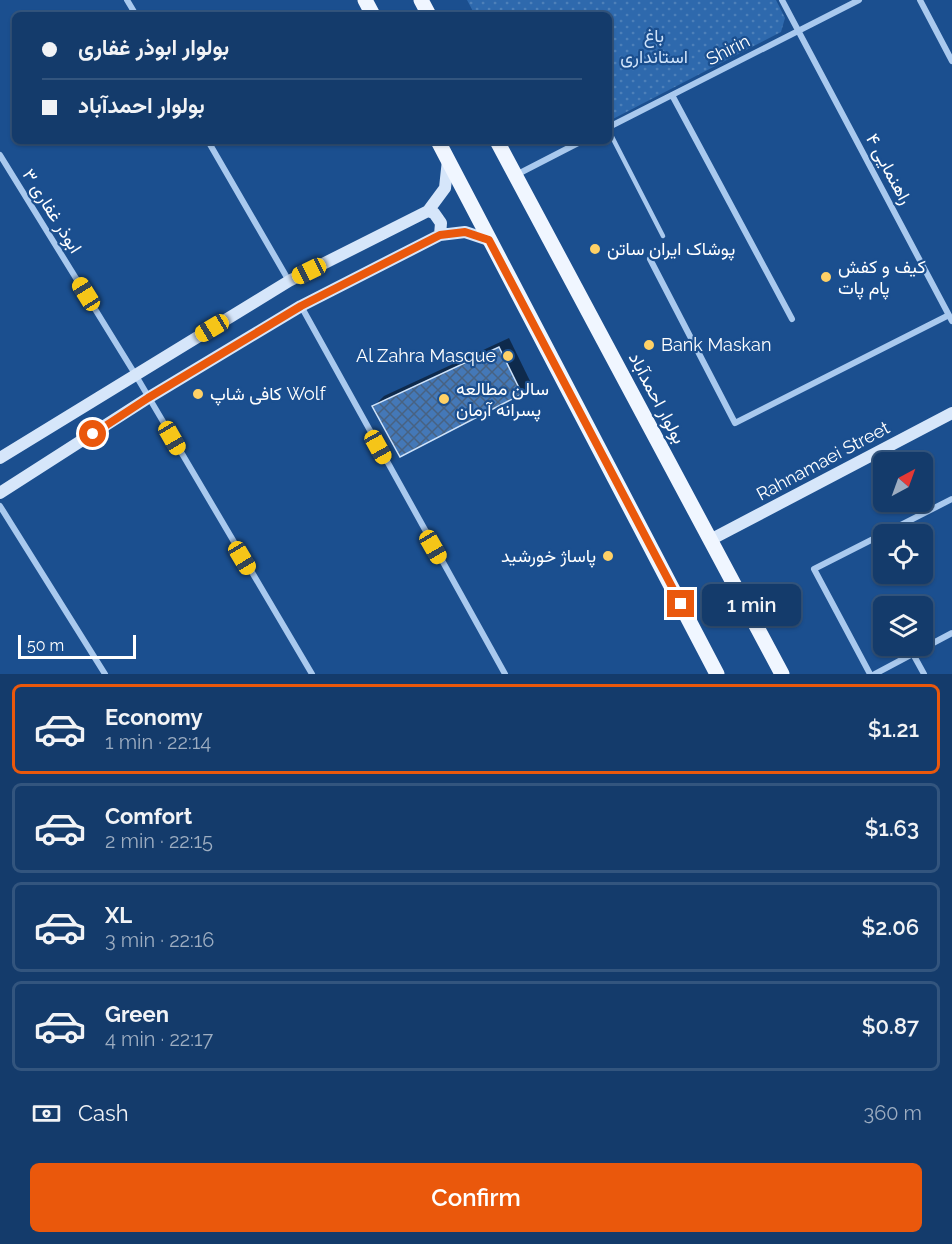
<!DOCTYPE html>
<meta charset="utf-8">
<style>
body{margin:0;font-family:Raleway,Vazirmatn,sans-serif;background:#214673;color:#f1f3f6;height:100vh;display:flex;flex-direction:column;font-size:22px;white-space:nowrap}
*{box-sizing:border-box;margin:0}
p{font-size:20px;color:#9dadc1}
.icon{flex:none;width:33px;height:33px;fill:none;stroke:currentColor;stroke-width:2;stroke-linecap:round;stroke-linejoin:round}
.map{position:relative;height:674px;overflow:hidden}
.drawer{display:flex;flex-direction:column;background:#143b6b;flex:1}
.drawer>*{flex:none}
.guide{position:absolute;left:12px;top:12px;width:600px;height:132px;border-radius:9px;box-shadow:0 2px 4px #0004,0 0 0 2px #33557e;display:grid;align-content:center;height:132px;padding:0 30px;background:#143b6b}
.needle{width:39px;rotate:41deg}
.fabs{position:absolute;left:873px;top:452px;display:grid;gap:12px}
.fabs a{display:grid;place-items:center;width:60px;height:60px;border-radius:9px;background:#143b6b;box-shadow:0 2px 4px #0004,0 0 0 2px #33557e;font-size:30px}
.scale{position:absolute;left:18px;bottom:15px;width:118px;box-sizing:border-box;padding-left:6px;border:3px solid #fff;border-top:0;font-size:16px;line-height:21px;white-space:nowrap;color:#fff;-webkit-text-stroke:4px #1b4f8f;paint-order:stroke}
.end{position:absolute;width:27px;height:27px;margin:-14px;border:8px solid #ea580c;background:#fff;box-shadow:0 0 0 3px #fff}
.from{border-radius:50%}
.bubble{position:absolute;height:42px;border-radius:9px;background:#143b6b;box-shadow:0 2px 4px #0004,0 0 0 2px #33557e;font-size:20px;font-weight:600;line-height:42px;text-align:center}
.car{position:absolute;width:18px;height:36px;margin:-18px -9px;border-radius:8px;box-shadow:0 0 4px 2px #0007;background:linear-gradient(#f5c518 24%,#345 0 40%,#f5c518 0 76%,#345 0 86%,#f5c518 0)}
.guide b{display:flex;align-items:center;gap:21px;height:57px;font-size:22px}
.guide b+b{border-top:2px solid #33557e}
.guide i{width:15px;height:15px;background:#f1f3f6}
ul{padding:10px 0 0;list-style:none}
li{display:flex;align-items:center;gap:18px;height:90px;margin:0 12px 9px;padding:0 18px;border:3px solid #33557e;border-radius:9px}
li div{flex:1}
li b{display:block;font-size:22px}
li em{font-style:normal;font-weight:600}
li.on{border-color:#ea580c}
li>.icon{width:54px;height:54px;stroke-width:1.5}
.pay{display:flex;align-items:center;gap:15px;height:66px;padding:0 30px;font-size:22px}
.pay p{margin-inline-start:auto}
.action{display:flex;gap:12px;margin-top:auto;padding:12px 30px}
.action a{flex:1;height:69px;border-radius:9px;background:#ea580c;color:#fff;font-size:24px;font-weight:600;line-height:69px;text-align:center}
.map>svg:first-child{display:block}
.park{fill:url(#park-dots)}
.shadow{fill:#0007}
.building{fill:url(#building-cross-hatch);stroke:#cfe3fa;stroke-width:1.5}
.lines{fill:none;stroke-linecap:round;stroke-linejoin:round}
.lane{stroke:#a9c9ee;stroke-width:4.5}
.street{stroke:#a9c9ee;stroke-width:6}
.secondary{stroke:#d6e6fa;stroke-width:12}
.primary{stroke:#f0f6ff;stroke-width:15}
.route{stroke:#ea580c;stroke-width:8}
.poi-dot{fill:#ffd166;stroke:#1b4f8f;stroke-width:2}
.labels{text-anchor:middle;stroke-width:4.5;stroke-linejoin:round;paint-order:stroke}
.park-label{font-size:18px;fill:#cfe3fa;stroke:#1b4f8f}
.street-label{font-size:18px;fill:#fff;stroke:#1b4f8f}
.poi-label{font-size:18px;fill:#fff;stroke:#1b4f8f;text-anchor:start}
</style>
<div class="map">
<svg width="952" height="674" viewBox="0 0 952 674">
<defs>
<pattern id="park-dots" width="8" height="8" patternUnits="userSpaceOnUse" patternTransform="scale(1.5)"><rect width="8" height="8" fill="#2e69ad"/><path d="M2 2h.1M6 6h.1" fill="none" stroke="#4d80b9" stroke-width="1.8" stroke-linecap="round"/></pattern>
<pattern id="building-cross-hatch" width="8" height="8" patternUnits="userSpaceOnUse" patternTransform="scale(1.5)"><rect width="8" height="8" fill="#4478b7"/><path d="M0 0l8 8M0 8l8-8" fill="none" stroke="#486282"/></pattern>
</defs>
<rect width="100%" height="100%" fill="#1b4f8f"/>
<path class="park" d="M467,0H776L785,18L781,32L609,121V15H475Z"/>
<path class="shadow" d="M509,338L531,383L521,393L374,406L384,396Z"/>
<path class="building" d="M499,347L522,394L400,457L372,406Z"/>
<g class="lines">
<path class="lane" d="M609,131L663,236"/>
<path class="street" d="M127,0L136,15
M782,0L952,321
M920,0L952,61
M672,95L792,319
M609,127L859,0
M208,141L289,281
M0,155L135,374L312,674
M516,175L582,141
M650,259L735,423L949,315
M301,306L505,674
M0,506L105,674
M913,654L924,674
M870,674L814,569L952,499
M875,674L952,633"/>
<path class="secondary" d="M428,211L434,213L441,223L440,235
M0,458L289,281L428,211L445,188L448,160
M0,493L148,398L301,306L440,235L465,232L489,240
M710,540L952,413"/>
<path class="primary" d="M365,0L373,15
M421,0L429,15
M438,141L717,674
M497,141L782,674"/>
</g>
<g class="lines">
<path class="route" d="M93,434L148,398L301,306L440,235L465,232L489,240L681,604"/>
</g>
<g class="poi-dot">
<circle cx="595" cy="249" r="6"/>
<circle cx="826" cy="277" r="6"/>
<circle cx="649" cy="345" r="6"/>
<circle cx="508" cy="356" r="6"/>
<circle cx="198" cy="394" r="6"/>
<circle cx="444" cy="399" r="6"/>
<circle cx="608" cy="556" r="6"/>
</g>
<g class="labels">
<g class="park-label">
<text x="654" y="42">باغ<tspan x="654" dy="21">استانداری</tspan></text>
</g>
<g class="street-label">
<text transform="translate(728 50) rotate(-27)" y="6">Shirin</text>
<text transform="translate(889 169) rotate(62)" y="6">راهنمایی ۴</text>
<text transform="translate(52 211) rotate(58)" y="6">ابوذر غفاری ۳</text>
<text transform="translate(657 398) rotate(62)" y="6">بولوار احمدآباد</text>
<text transform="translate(823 461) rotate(-28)" y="6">Rahnamaei Street</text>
</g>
<g class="poi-label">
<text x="607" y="255">پوشاک ایران ساتن</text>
<text x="838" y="273">کیف و کفش<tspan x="838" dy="21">پام پات</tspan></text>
<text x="661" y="351">Bank Maskan</text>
<text x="496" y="362" text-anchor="end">Al Zahra Masque</text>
<text x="456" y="395">سالن مطالعه<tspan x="456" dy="21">پسرانه آرمان</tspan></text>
<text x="210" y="400">کافی شاپ Wolf</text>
<text x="596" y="562" text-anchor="end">پاساژ خورشید</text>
</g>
</g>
</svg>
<div class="fabs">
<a><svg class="needle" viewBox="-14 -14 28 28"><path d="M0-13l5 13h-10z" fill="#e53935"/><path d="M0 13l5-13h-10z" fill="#9dadc1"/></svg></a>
<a><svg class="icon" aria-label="locate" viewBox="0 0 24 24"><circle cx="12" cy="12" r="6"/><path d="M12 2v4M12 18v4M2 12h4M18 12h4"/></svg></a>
<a><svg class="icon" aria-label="layers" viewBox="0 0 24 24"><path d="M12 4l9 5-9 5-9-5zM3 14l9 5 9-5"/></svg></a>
</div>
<div class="scale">50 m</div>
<i class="end from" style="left:93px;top:434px"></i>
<i class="end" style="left:681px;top:604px"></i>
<div class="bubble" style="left:702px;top:584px;width:99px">1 min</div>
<i class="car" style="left:309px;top:271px;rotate:244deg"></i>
<i class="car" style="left:86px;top:294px;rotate:328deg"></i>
<i class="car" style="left:212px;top:328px;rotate:239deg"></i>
<i class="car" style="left:172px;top:438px;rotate:150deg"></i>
<i class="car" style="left:378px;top:447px;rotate:151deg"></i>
<i class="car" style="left:433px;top:547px;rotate:150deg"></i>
<i class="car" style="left:242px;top:558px;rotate:149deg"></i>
<div class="guide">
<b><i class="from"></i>بولوار ابوذر غفاری</b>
<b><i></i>بولوار احمدآباد</b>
</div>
</div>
<section class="drawer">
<ul>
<li class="on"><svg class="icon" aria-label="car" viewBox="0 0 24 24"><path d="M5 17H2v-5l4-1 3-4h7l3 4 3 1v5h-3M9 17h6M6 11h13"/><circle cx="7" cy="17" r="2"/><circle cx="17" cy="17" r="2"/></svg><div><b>Economy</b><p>1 min · 22:14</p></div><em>$1.21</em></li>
<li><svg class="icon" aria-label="car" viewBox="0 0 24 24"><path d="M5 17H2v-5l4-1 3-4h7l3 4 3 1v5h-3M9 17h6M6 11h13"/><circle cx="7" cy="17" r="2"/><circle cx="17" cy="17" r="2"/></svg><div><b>Comfort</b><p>2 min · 22:15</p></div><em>$1.63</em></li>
<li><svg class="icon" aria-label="car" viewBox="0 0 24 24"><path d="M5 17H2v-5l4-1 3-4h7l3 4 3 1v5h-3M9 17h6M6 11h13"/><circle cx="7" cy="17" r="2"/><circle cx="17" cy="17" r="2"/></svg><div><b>XL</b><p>3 min · 22:16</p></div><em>$2.06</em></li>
<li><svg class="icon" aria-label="car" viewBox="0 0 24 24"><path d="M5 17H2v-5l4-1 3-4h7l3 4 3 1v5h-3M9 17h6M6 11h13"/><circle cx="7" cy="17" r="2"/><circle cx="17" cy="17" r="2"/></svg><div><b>Green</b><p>4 min · 22:17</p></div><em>$0.87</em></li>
</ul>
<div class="pay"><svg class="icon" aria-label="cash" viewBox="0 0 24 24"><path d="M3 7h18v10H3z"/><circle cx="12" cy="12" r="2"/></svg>Cash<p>360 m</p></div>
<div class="action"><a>Confirm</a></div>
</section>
